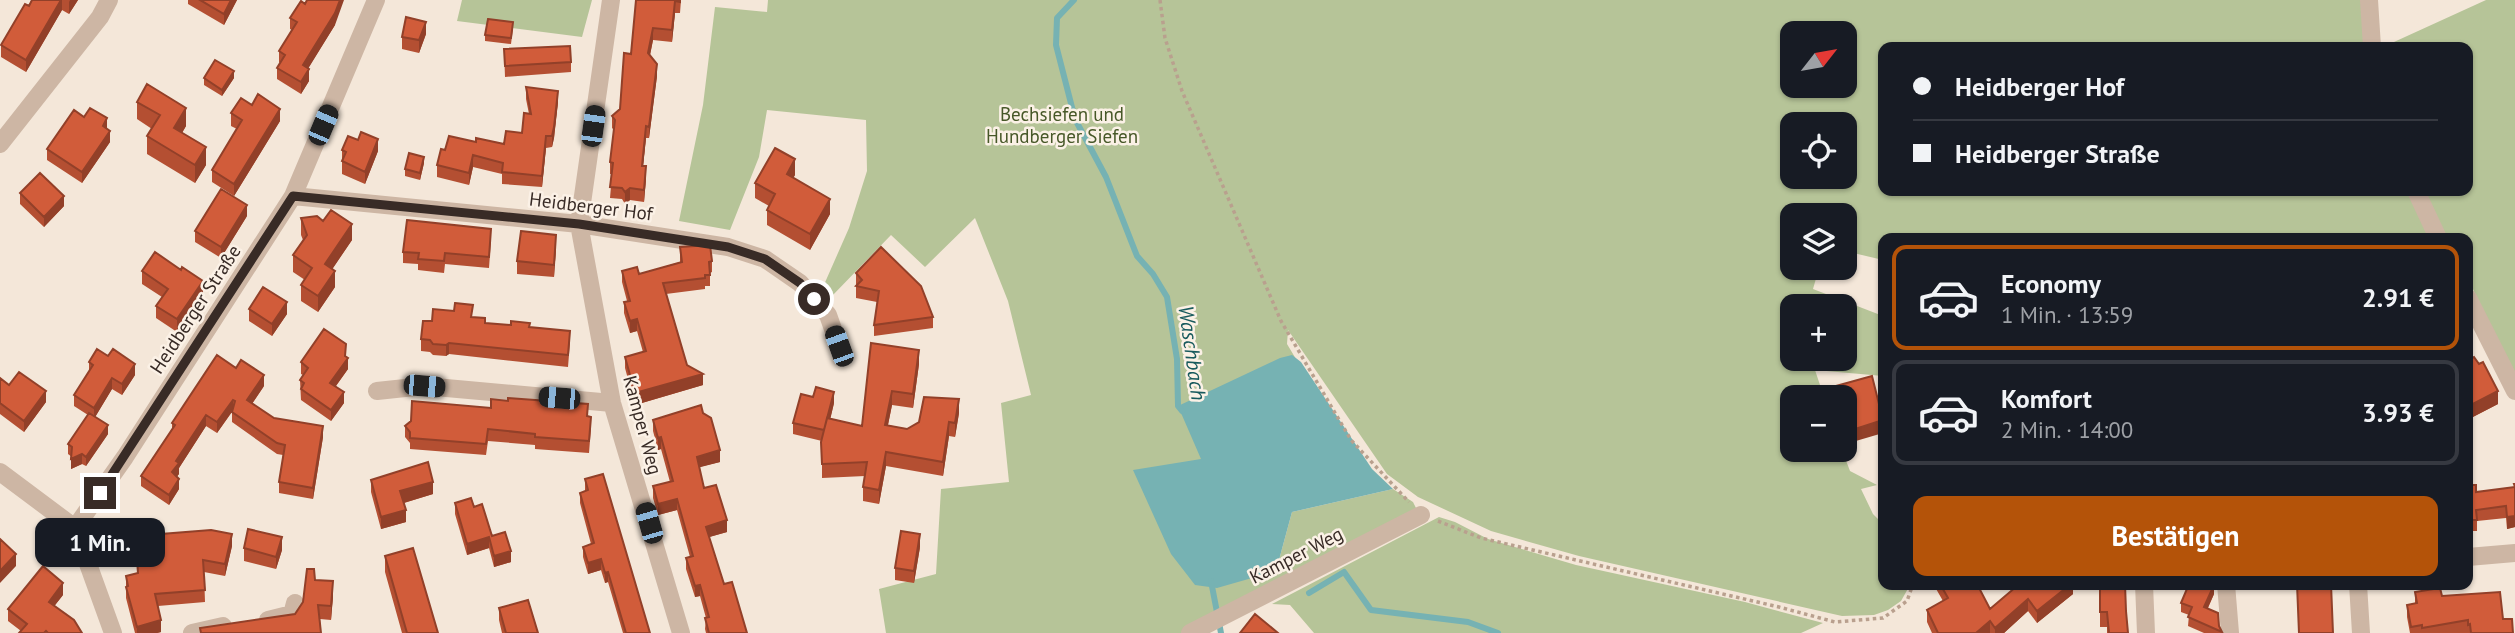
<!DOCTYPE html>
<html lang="de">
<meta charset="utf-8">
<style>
body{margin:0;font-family:"PT Sans",sans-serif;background:#20242c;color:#f1f3f6;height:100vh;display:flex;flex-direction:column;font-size:26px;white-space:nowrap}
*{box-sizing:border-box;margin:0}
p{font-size:23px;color:#9ea1a6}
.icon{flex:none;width:38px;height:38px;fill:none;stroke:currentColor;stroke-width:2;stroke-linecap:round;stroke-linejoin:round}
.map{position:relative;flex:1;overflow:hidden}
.sheet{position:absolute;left:1878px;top:233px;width:595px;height:357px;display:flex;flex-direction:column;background:#171b24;border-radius:14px;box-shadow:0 2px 5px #0004}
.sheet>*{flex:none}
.top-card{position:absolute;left:1878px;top:42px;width:595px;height:154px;border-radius:14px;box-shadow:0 2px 5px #0004;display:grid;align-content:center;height:154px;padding:0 35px;background:#171b24}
.needle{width:46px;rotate:59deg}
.buttons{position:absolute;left:1780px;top:21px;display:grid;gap:14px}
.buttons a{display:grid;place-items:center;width:77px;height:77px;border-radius:14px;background:#171b24;box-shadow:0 2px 5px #0004;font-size:35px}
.end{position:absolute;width:32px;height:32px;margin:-16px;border:9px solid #382b26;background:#fff;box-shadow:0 0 0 4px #fff}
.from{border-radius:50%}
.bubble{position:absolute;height:49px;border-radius:14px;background:#171b24;box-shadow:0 2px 5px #0004;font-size:23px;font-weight:600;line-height:49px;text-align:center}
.car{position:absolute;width:21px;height:42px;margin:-21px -10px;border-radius:9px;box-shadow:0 0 5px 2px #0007;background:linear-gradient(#222 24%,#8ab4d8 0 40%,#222 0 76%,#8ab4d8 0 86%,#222 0)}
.top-card b{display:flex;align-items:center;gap:24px;height:66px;font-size:26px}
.top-card b+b{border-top:2px solid #363941}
.top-card i{width:18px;height:18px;background:#f1f3f6}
ul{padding:12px 0 0;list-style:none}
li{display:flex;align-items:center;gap:21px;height:105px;margin:0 14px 10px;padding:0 21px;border:4px solid #363941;border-radius:14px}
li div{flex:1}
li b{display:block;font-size:26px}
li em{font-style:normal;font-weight:600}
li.selected{border-color:#b45309}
li>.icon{width:63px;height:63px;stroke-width:1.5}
.action{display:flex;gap:14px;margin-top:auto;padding:14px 35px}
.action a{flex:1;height:80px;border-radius:14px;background:#b45309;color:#fff;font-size:28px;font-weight:600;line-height:80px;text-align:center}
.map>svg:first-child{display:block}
.green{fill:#b6c498;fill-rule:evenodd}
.water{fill:#76b2b3}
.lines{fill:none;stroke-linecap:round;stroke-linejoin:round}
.stream{stroke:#76b2b3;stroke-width:6}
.path{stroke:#b9a08e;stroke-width:3.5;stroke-dasharray:3.5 3.5;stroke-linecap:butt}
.minor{stroke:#cdb6a4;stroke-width:18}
.wall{fill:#b44f32}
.shaded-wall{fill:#924029}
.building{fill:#d15c3a;stroke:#924029;stroke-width:2}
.route{stroke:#382b26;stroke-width:9}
.labels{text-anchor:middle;stroke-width:5;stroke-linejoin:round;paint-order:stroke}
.park-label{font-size:19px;fill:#475828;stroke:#fbf1e6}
.street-label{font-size:19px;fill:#382b26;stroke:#fbf1e6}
.water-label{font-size:21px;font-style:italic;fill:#185a5d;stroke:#fbf1e6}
</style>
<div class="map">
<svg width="2515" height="633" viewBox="0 0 2515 633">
<rect width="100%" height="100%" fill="#f4e7d9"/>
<path class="green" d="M462,0H592L582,37L457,21Z
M768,0H2362L2365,47H1883V191H2408L2431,238H1883V260L1845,251L1844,215H1792V268H1819L1813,289L1883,316V376L1815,370L1824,397H1792V450H1842L1850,471L1877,485L1861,489L1873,514L1883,524V584L1910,585L1901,601L1888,610L1874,615L1842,616L1579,556L1491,531L1418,497L1387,474L1288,330L1287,344L1296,359L1276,571L1292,512L1393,489L1413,502L1416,508L1412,514L1188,633H886L879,589L936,574L941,489L1009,482L1001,403L1031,395L1008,301L975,218L925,267L891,235L832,296L823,287L849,228L867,171L866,120L767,110L759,157L730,230L679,221L703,105L715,7L767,12ZM1792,33H1844V86H1792ZM1792,124H1844V177H1792ZM1792,306H1844V359H1792Z
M2486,0H2515V375L2468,279V238H2447L2424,191H2468V47H2383Z
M1439,517L1455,522L1488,539L1576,565L1745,602L1823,623L1801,633H1314L1290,605L1272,604Z"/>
<path class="water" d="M1292,355L1301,362L1372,469L1393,489L1292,512L1276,571L1217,588L1195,585L1171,554L1133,470L1201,459L1178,406L1280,358Z"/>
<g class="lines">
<path class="stream" d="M1074,0L1057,18L1056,45L1075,119L1106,177L1137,256L1153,274L1167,297L1177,359L1178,406L1182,411
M1211,581L1221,633
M1309,593L1344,572L1371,610L1468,622L1498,633"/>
<path class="path" d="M1160,0L1165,38L1182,91L1281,321L1351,440L1409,502
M1438,521L1481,538L1779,607L1835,622L1883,618L1907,601L1913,584"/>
<path class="minor" d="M611,0L579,224L612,403L681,633
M2369,0L2372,47
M0,144L100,17L109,0
M2416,191L2438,238
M293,196L579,224L728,247L765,259L800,283L828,315L839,346
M2468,298L2515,391
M377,391L424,386L612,403
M0,472L75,528
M75,528L125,457L293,196L376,0
M75,528L113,633
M2468,557L2515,553
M2144,584L2146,633
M2226,584L2230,633
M2358,584L2361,633
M268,620L292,614L295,603
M192,633L223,626
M1190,633L1421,515"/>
</g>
<path class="wall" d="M32,0H78L69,14L62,10L26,72L1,57V45Z
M188,0H237L224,25L188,4Z
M636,0H681L680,13H675L672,42L653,40L650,55L657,76L649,138H646L643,166L646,178L644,202L630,200L625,204L622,199L610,198L612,174H610V162L614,130L612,128V116L620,109L631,54Z
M290,18L335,25L308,68L309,81L301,94L277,79V68L280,63L279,62V51L292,30L290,29Z
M513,28L511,44L485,41V35Z
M426,34L419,53L402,49V37Z
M504,49L571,62V72L505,77Z
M204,78H234L222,96L204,85Z
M526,87L558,102L554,138L552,147L546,148L542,187L502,184V174L473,167L469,185L437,177V165L445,150L476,142L504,144L522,133L529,114L526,99Z
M137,102L186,126L182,133L206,165L195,183L147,154V136L152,129L137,119Z
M231,113L280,121L234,196L212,182V170L237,129L231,126Z
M84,117L107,129L110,142L82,183L47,160V149Z
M358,140L378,151L365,184L342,174V150Z
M424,163L420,180L405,176V169Z
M795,175L793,178L830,214L810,250L767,225V210L769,206L755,198V183Z
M20,193L64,206L44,227L20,204Z
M247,216L221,258L195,242V231Z
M301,218L352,240L332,269L335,287L318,312L301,301V285L305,280L293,272V255L303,240L301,235Z
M491,240L489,268L445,264L444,273L418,270V264L403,263V252Z
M556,247L554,277L517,274V261Z
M680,247L712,261V272L710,273V286H705V289L666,294L687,365L703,385L635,405L625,368V357L643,352L637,331L630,333L624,313V302L627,301L622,282V271L639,274L680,262Z
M142,271L203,293L177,332L156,318V306L162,297L142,284Z
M856,273L933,317V328L874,336V325L877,302L856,298Z
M249,309L287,314L272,336L249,321Z
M473,317L485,323L530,328L570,342L568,367L449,354L446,356L433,355L430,352L421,351V339Z
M871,343L919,364L913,408L892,405L888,425L907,429L959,413L955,437L949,436L943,476L886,466L879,504L863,501V487L865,476L822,478V441L793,434V423L834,403L830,419L862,426Z
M108,356L135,375L122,395L112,389L95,417L108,434L86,466L82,464L71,469L72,457L68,454V444L88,415L74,406V395L89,371V362Z
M346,357L348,369L336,386L344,403L331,421L301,400L300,380L303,375L301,374V362Z
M2468,360L2498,404L2469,419L2468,415Z
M0,378L9,385L46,402L24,432L0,414Z
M264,386L252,404L274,418L323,437L313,499L279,493V482L283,455L277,454L232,422V412L217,433L206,426L179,468V474L177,476L179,489L169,505L141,486V476L172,431V423Z
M1836,386L1883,417L1849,443L1844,429V397H1836Z
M588,416L591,428L589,453L535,449V445L488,441L486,455L410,449V443L405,437V426Z
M653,420L720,462L699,467L704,488L727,532L709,537L724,584L747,633H706L705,629L706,618L700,596L695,597L686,569V558L690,557L677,510L658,515L653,498V486L670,482L661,449L658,450L653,431Z
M585,479L650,633H623L608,582L605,583L601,570L588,574L583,557V547L591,544L580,503V493L585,491Z
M371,480L433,494L404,503L406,522L381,529L371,492Z
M2515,484V527L2507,529L2506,518L2477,521V531H2468V485L2476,492L2514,487Z
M455,503L474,507L492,536L511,562L494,567L489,548L467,555L455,514Z
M136,536L232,546L225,576L204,572L205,602L158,606L161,632L157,633H135L126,598V576L137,574Z
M920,547L914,583L895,580V568Z
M244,548L282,550L276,569L244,561Z
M385,556L438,633H402L385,572Z
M315,580L333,596L331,620L320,619L321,633H200V628L295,614L303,602Z
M1935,584H1977L1990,609L2014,588V584H2073V594L2037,623L2028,611L2004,633H1932L1927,622V610L1943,601L1935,587Z
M2100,584L2126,611L2128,633H2107V627H2100Z
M2415,592L2442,596L2503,619L2513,633H2410L2407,617V605L2415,604Z
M2214,594L2208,608L2219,626L2222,633H2204L2188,626L2189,615L2181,612V603Z
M63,595L54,606L82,633H19L21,631L8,621V609Z
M499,608L538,633H502L499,620Z"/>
<path class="shaded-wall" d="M61,0H62V10L26,72V60Z
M70,0H78L69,14V2Z
M231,0H237L224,25V14Z
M340,0H344L335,25L303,77V65Z
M675,1V13L672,42V30Z
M426,22V34L419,53V40Z
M653,28V40L648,65V53Z
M657,64V76L649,138V127Z
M309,69V81L301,94V82Z
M234,71V78L222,96V90Z
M558,91V102L554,138L552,147V136Z
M186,108V126L174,146V128Z
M280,109V121L234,196V184Z
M107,118V129L103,126Z
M646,126V138L642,177V166Z
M110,131V142L82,183V172Z
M546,136V148L542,187V176Z
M378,139V151L365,184V172Z
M206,147V165L195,183V165Z
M473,155V167L469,185V173Z
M424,157V163L420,180V173Z
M795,159V175L787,189V174Z
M646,166V178L644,202V190Z
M630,188V200L625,204V192Z
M64,196V206L44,227V217Z
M830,199V214L810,250V234Z
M247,205V216L221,258V247Z
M352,224V240L325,280V264Z
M556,235V247L554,277V265Z
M335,271V287L318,312V296Z
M203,281V293L177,332V319Z
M287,302V314L272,336V324Z
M637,319V331L630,333V321Z
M449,343V354L446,356V345Z
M346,344V361L348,358V369L330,394V383Z
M919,350V364L913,408V394Z
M135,364V375L122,395V384Z
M703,374V385L635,405V393Z
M264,375V386L247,411V400Z
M112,378V389L94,419V408Z
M46,391V402L24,432V421Z
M892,391V405L885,439V425Z
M2498,391V404L2469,419V406Z
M344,392V403L331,421V410Z
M834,392V403L825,442V431Z
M959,399V413L955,437V423Z
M233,400V410L217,433V422Z
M206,415V426L179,468V474L172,483V472L176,461Z
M1883,420V433L1849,443V431Z
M949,422V436L943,476V462Z
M108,425V434L86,466V457Z
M323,426V437L313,499V488Z
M661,437V449L658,450V438Z
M720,450V462L697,468V457Z
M886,452V466L879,504V490Z
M82,454V464L71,469V459Z
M179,479V489L169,505V495Z
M433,482V494L400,504V491Z
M677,499V510L658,515V504Z
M406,510V522L381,529V517Z
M2515,516V527L2507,529V517Z
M727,520V532L706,538V527Z
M232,534V546L225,576V564Z
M920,534V547L914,583V571Z
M282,537V550L276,569V557Z
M489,537V548L467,555V544Z
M511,551V562L494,567V556Z
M16,554V566L0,583V571Z
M601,559V570L588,574V563Z
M608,572V582L605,583V573Z
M333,581V596L331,620V606Z
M63,583V595L49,613V602Z
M2071,584H2073V594L2037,623V611Z
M700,585V596L695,597V586Z
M2214,585V594L2204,616V607Z
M2028,599V611L2004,633H1995V628Z
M161,620V632L157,633H137V627Z
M1990,621V633H1976Z"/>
<path class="building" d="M32,0H61L26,60L1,45L25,4L29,6Z
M200,0H231L224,14Z
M307,0H340L335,13L303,65L309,69L301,82L277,68L285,55L279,51L297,22L290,18L301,1L305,4Z
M636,0H680V2L675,1L672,30L653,28L648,53L657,64L649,127L646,126L642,166H646L644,190L630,188L625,192L622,188L610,187L613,163L610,162L615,120L612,116L620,109L624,53L631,54Z
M406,17L426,22L419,40L402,37Z
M488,19L513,22L511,38L485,35Z
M570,46L571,62L505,66L504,49Z
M215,60L234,71L222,90L204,78Z
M147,84L186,108L174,128L206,147L195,165L147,136L160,115L137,102Z
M526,87L558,91L554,127L552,136H546L542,176L502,172L503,163L473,155L469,173L437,165L441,149L445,150L449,136L476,142V138L504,144L506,131L522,133L524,113L531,114Z
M258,94L280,109L234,184L212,170L242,120L231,113L241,98L252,105Z
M90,108L107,118L103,126L110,131L82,172L47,149L74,110L84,117Z
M361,132L378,139L365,172L342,161L346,152L342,150L348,136L358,140Z
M775,148L795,159L787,174L830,199L810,234L767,210L775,194L755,183Z
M409,153L424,157L420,173L405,169Z
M40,173L64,196L44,217L20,193Z
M221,189L247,205L221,247L195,231Z
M331,210L352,224L325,264L335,271L318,296L301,285L312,268L293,255L307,235L301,218L317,216L323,221Z
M407,220L491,229L489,257L445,253L444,261L418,259L419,253L403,252Z
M521,231L556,235L554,265L517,261Z
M710,245L712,261L709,262L710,275H705V278L663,283L687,365L703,374L635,393L625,357L646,351L637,319L630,321L624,302L630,301L622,271L637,267L639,274L682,262L680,247Z
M881,247L921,286L933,317L874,325L879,291L856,286L862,280L856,273Z
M155,252L181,270L182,267L203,281L177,319L156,306L168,289L142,271Z
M263,287L287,302L272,324L249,309Z
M455,303L473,305L471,317L485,318V323L511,325V321L530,323L529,327L570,331L568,355L449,343L446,345L433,344L430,340L421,339L423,321H432L433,309L454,311Z
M324,329L346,344L345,356L348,358L330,383L344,392L331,410L301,389L304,383L300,380L308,368L301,362Z
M871,343L919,350L913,394L892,391L885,425L907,429L919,422L924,397L959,399L955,423L949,422L943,462L886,452L879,490L863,487L867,462L822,464L821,442L827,418L862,426Z
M97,349L108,356L113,349L135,364L122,384L112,378L94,408L74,395L93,365L89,362Z
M217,355L236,368L241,360L264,375L247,400L274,418L323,426L313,488L279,482L285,445L277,443L232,412L235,401L233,400L217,422L206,415L176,461L179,463L172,472L179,479L169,495L141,476L175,425L172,423Z
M2474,357L2479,364L2483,362L2498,391L2469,406L2468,403V360Z
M19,372L46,391L24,421L0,403V378L9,385Z
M1872,376L1883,420L1849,431L1844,416V397H1839L1836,386Z
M816,387L834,392L824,430L793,423L801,394L813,397Z
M508,398L588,404L587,416L591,417L589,441L535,437V434L488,429L486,444L410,438V432L405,426L411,421L412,401L491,408V399L508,401Z
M701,405L703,413L711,418L720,450L697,457L704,488L716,485L727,520L706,527L724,584L732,582L747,633H709L705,618L709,617L700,585L695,586L686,558L693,556L677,499L658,504L653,486L673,481L661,437L658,438L653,420Z
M89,413L108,425L86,457L82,454L71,459L72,447L68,444Z
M428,462L433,482L400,491L406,510L381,517L371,480Z
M603,474L650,633H626L608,572L605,573L601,559L588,563L583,547L594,543L580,493L588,490L585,479Z
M2514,484H2515V516L2507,517L2506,506L2476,510L2477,520H2468V485H2476V492L2515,487Z
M471,498L474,507L482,504L492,536L505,532L511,551L494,556L489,537L467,544L455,503Z
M248,529L282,537L276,557L244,548Z
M211,530L232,534L225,564L203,560L205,590L155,594L161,620L137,627L126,587L128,586L126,576L138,573L136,536Z
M901,531L920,534L914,571L895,568Z
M0,539L16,554L0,571Z
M413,548L438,633H407L385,556Z
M43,566L63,583L49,602L74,620L82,633H48L46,631L44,633H19L27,624L8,609Z
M307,569H314L315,580L333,581L331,606L318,605L321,633H201L200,628L295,614L303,602Z
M1940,584H1977L1990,609L2017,586L2016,584H2071L2037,611L2028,599L1995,628L1990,621L1976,633H1938L1927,610L1948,598Z
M2100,584H2125L2126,611L2128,633H2109L2107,612H2100Z
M2189,584L2214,585L2204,607L2218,613L2219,626L2222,632L2188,617L2192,607L2181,603Z
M2297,584H2331L2333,633H2299Z
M2440,588L2442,596L2500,592L2503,619H2512L2513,633H2471L2470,624L2468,625V620L2422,628V625L2411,627L2407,605L2417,603L2415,592Z
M528,600L538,633H506L499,608Z
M1255,614L1278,633H1240Z"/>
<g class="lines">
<path class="route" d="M100,493L293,196L579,224L728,247L765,259L800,283L814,299"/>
</g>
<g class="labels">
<g class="park-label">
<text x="1062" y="121">Bechsiefen und<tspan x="1062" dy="22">Hundberger Siefen</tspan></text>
</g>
<g class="street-label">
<text transform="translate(591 206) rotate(7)" y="7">Heidberger Hof</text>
<text transform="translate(195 309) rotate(-57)" y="7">Heidberger Straße</text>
<text transform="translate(643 425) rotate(75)" y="7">Kamper Weg</text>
<text transform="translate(1296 555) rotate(-27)" y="7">Kamper Weg</text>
</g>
<g class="water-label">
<text transform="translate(1192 353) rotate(82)" y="7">Waschbach</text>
</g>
</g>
</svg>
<div class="buttons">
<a><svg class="needle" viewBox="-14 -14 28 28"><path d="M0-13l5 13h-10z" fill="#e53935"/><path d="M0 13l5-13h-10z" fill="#9ea1a6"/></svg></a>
<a><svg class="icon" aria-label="locate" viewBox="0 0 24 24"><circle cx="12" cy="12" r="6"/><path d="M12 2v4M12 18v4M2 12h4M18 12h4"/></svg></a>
<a><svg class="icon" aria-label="layers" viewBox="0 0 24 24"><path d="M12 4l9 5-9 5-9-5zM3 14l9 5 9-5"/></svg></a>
<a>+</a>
<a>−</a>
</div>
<i class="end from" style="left:814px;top:299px"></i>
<i class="end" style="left:100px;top:493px"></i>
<div class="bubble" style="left:35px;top:518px;width:130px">1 Min.</div>
<i class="car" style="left:323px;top:125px;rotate:23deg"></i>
<i class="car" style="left:593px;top:126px;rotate:8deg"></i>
<i class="car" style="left:839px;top:346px;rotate:340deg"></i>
<i class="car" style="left:424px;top:386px;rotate:95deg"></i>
<i class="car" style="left:559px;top:398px;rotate:275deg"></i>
<i class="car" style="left:649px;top:523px;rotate:344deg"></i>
<div class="top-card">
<b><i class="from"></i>Heidberger Hof</b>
<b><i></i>Heidberger Straße</b>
</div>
<section class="sheet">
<ul>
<li class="selected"><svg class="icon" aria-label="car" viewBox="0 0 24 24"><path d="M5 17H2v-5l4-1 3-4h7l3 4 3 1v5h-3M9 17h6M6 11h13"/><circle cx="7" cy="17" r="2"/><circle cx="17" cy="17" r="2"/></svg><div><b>Economy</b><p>1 Min. · 13:59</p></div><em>2.91 €</em></li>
<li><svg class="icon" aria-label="car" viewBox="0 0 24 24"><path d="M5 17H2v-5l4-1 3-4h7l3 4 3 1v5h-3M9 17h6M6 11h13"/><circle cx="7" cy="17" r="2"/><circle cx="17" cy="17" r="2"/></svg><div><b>Komfort</b><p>2 Min. · 14:00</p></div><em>3.93 €</em></li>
</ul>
<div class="action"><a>Bestätigen</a></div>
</section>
</div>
